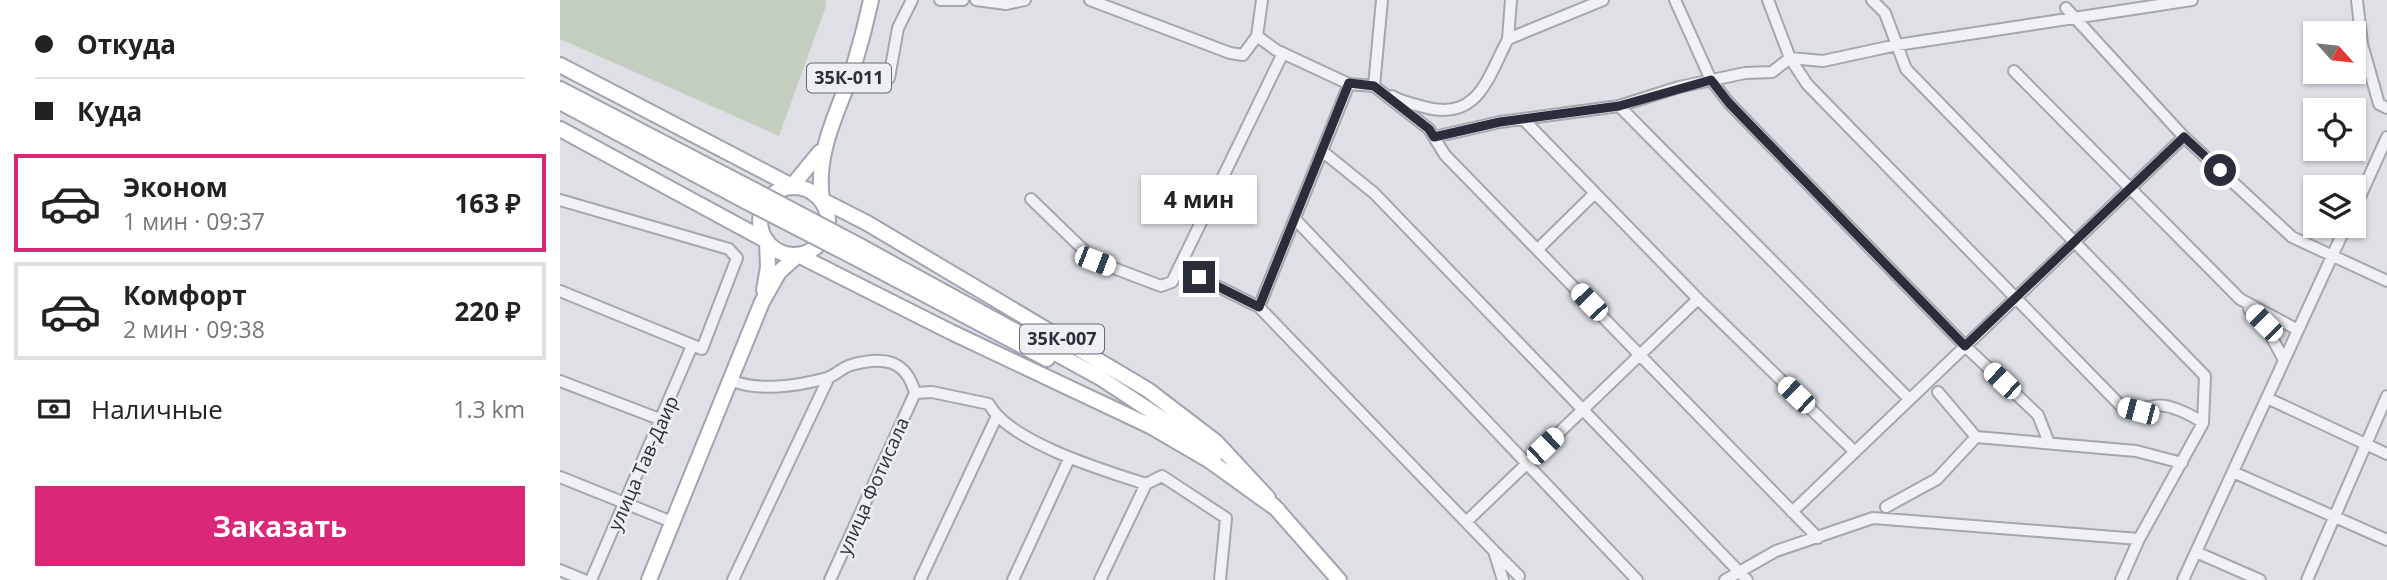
<!DOCTYPE html>
<html lang="ru">
<meta charset="utf-8">
<style>
body{margin:0;font-family:"Open Sans",sans-serif;background:#f6f6f6;color:#222;height:100vh;display:flex;flex-direction:column;font-size:26px;white-space:nowrap}
*{box-sizing:border-box;margin:0}
p{font-size:23px;color:#767676}
.icon{flex:none;width:38px;height:38px;fill:none;stroke:currentColor;stroke-width:2;stroke-linecap:round;stroke-linejoin:round}
.map{position:relative;flex:1;overflow:hidden}
.drawer{display:flex;flex-direction:column;background:#fff;width:560px}
.drawer>*{flex:none}
.hud{display:grid;align-content:center;height:154px;padding:0 35px;background:#fff}
.needle{width:46px;rotate:117deg}
.fabs{position:absolute;left:1743px;top:21px;display:grid;gap:14px}
.fabs a{display:grid;place-items:center;width:63px;height:63px;border-radius:0px;background:#fff;box-shadow:0 2px 5px #0004;font-size:35px}
.end{position:absolute;width:32px;height:32px;margin:-16px;border:9px solid #292e3a;background:#fff;box-shadow:0 0 0 4px #fff}
.from{border-radius:50%}
.bubble{position:absolute;height:49px;border-radius:0px;background:#fff;box-shadow:0 2px 5px #0004;font-size:23px;font-weight:700;line-height:49px;text-align:center}
.car{position:absolute;width:21px;height:42px;margin:-21px -10px;border-radius:9px;box-shadow:0 0 5px 2px #0007;background:linear-gradient(#fff 24%,#345 0 40%,#fff 0 76%,#345 0 86%,#fff 0)}
.hud b{display:flex;align-items:center;gap:24px;height:66px;font-size:26px}
.hud b+b{border-top:2px solid #e0e0e0}
.hud i{width:18px;height:18px;background:#222}
ul{padding:0;list-style:none}
li{display:flex;align-items:center;gap:21px;height:98px;margin:0 14px 10px;padding:0 21px;border:4px solid #e0e0e0;border-radius:0px}
li div{flex:1}
li b{display:block;font-size:26px}
li em{font-style:normal;font-weight:700}
li.on{border-color:#db2777}
li>.icon{width:63px;height:63px;stroke-width:1.5}
.pay{display:flex;align-items:center;gap:18px;height:77px;padding:0 35px;font-size:26px}
.pay p{margin-inline-start:auto}
.action{display:flex;gap:14px;margin-top:auto;padding:14px 35px}
.action a{flex:1;height:80px;border-radius:0px;background:#db2777;color:#fff;font-size:28px;font-weight:700;line-height:80px;text-align:center}
main{display:flex;flex:1;min-height:0}
.map>svg:first-child{display:block}
.green{fill:#c3cec0}
.lines{fill:none;stroke-linecap:round;stroke-linejoin:round}
.minor-casing{stroke:#a4a7ae;stroke-width:14}
.major-casing{stroke:#9fa4b0;stroke-width:18}
.minor{stroke:#f0f1f4;stroke-width:10}
.major{stroke:#fff;stroke-width:14}
.major-bridge-casing{stroke:#9fa4b0;stroke-width:18;stroke-linecap:butt}
.major-bridge{stroke:#fff;stroke-width:14}
.route{stroke:#292e3a;stroke-width:9}
.labels{text-anchor:middle;stroke-width:5;stroke-linejoin:round;paint-order:stroke}
.shield{fill:#edeff3;stroke:#646872;stroke-width:2}
.shield-label{font-size:18px;font-weight:bold;fill:#292e3a}
.street-label{font-size:19px;fill:#292e3a;stroke:#edeff3}
</style>
<main>
<section class="drawer">
<div class="hud">
<b><i class="from"></i>Откуда</b>
<b><i></i>Куда</b>
</div>
<ul>
<li class="on"><svg class="icon" aria-label="car" viewBox="0 0 24 24"><path d="M5 17H2v-5l4-1 3-4h7l3 4 3 1v5h-3M9 17h6M6 11h13"/><circle cx="7" cy="17" r="2"/><circle cx="17" cy="17" r="2"/></svg><div><b>Эконом</b><p>1 мин · 09:37</p></div><em>163 ₽</em></li>
<li><svg class="icon" aria-label="car" viewBox="0 0 24 24"><path d="M5 17H2v-5l4-1 3-4h7l3 4 3 1v5h-3M9 17h6M6 11h13"/><circle cx="7" cy="17" r="2"/><circle cx="17" cy="17" r="2"/></svg><div><b>Комфорт</b><p>2 мин · 09:38</p></div><em>220 ₽</em></li>
</ul>
<div class="pay"><svg class="icon" aria-label="cash" viewBox="0 0 24 24"><path d="M3 7h18v10H3z"/><circle cx="12" cy="12" r="2"/></svg>Наличные<p>1.3 km</p></div>
<div class="action"><a>Заказать</a></div>
</section>
<div class="map">
<svg width="1827" height="580" viewBox="0 0 1827 580">
<rect width="100%" height="100%" fill="#dee0e5"/>
<path class="green" d="M0,0H266L265,9L219,136L0,39Z"/>
<g class="lines">
<defs>
<path id="minor" d="M380,0H403
M416,0L446,4L465,0
M530,0L670,53L683,55L697,36L702,0
M1115,0L1151,80L1169,103L1405,346L1478,415L1489,443
M1208,0L1230,58L1247,84L1562,407C1576,411 1581,408 1595,406C1608,403 1632,415 1643,423
M1312,0L1325,13L1346,69L1645,376L1643,423L1579,539L1561,580
M1797,0L1802,44L1819,104L1827,108
M1506,8L1624,137L1732,237L1827,281
M697,36L716,50L789,84L814,86L869,129L885,155L1258,538
M948,39L951,0
M1454,71L1680,299L1738,330
M329,78L338,28L352,0
M789,84L699,307L934,551L943,580
M818,89L814,86L822,0
M832,96C842,102 854,104 864,107C918,122 927,79 948,39L1043,0
M1059,106L1349,399
M963,119L1138,299L1295,452
M874,137L940,122L1059,106L1119,87L1185,73L1212,72L1230,58L1263,61L1337,45L1632,0
M762,151L814,193L1187,580
M471,199L535,261L601,286L612,282L723,53
M0,200L169,249L177,258L142,349L0,291
M1794,210L1827,137
M735,219L1077,580
M978,249L1035,193
M619,267L699,307
M1689,309L1704,323L1724,360
M170,380C198,392 238,386 267,378C276,375 283,367 291,365C323,356 346,359 355,393L372,392L429,404C449,442 545,471 586,484L602,476L666,518L660,580
M0,381L102,420
M1378,392L1416,437L1576,451L1622,463
M1707,398L1827,454
M1673,472L1827,540
M0,477L112,522
M1326,507L1377,479L1416,437
M1232,512L1624,137
M906,522L1138,299
M1636,552L1700,580
M936,553L959,576
M0,570L24,580
M31,580L132,346
M173,580L269,377
M270,580L355,393
M360,580L436,418
M453,580L509,459
M540,580L586,484
M1165,580L1216,551L1313,518L1579,539
M1623,580L1786,226
M1747,580L1827,396"/>
<path id="major" d="M311,0C306,23 300,46 293,69C278,112 255,152 262,200L307,223L588,390L656,442L708,498
M0,65L232,186L260,152
M0,89L194,190
M0,102L187,202
M0,129L207,241L208,267L204,290
M200 221a34 34 0 1 1 68 0a34 34 0 1 1-68 0Z
M300,246L539,377L656,454
M294,257L487,359
M713,505L779,580
M89,580L202,302L219,272L238,255L391,332L590,426L650,461L718,510"/>
</defs>
<use href="#minor" class="minor-casing"/>
<use href="#major" class="major-casing"/>
<use href="#minor" class="minor"/>
<use href="#major" class="major"/>
<defs>
<path id="major-bridge" d="M194,190L300,246
M187,202L294,257"/>
</defs>
<use href="#major-bridge" class="major-bridge-casing"/>
<use href="#major-bridge" class="major-bridge"/>
</g>
<g class="lines">
<path class="route" d="M639,277L699,307L789,83L814,86L869,129L874,137L940,122L1059,106L1151,80L1169,103L1405,346L1624,137L1660,170"/>
</g>
<g class="labels">
<g class="shield">
<rect x="247" y="63.5" width="84" height="29" rx="5"/>
<rect x="460" y="324.5" width="84" height="29" rx="5"/>
</g>
<g class="shield-label">
<text x="289" y="84">35К-011</text>
<text x="502" y="345">35К-007</text>
</g>
<g class="street-label">
<text transform="translate(83 463) rotate(-66)" y="7">улица Тав-Даир</text>
<text transform="translate(313 486) rotate(-66)" y="7">улица Фотисала</text>
</g>
</g>
</svg>
<div class="fabs">
<a><svg class="needle" viewBox="-14 -14 28 28"><path d="M0-13l5 13h-10z" fill="#e53935"/><path d="M0 13l5-13h-10z" fill="#767676"/></svg></a>
<a><svg class="icon" aria-label="locate" viewBox="0 0 24 24"><circle cx="12" cy="12" r="6"/><path d="M12 2v4M12 18v4M2 12h4M18 12h4"/></svg></a>
<a><svg class="icon" aria-label="layers" viewBox="0 0 24 24"><path d="M12 4l9 5-9 5-9-5zM3 14l9 5 9-5"/></svg></a>
</div>
<i class="end from" style="left:1660px;top:170px"></i>
<i class="end" style="left:639px;top:277px"></i>
<div class="bubble" style="left:581px;top:175px;width:116px">4 мин</div>
<i class="car" style="left:535px;top:261px;rotate:111deg"></i>
<i class="car" style="left:1029px;top:302px;rotate:316deg"></i>
<i class="car" style="left:1704px;top:323px;rotate:315deg"></i>
<i class="car" style="left:1442px;top:381px;rotate:313deg"></i>
<i class="car" style="left:1236px;top:395px;rotate:314deg"></i>
<i class="car" style="left:1578px;top:411px;rotate:285deg"></i>
<i class="car" style="left:985px;top:446px;rotate:46deg"></i>
</div>
</main>
